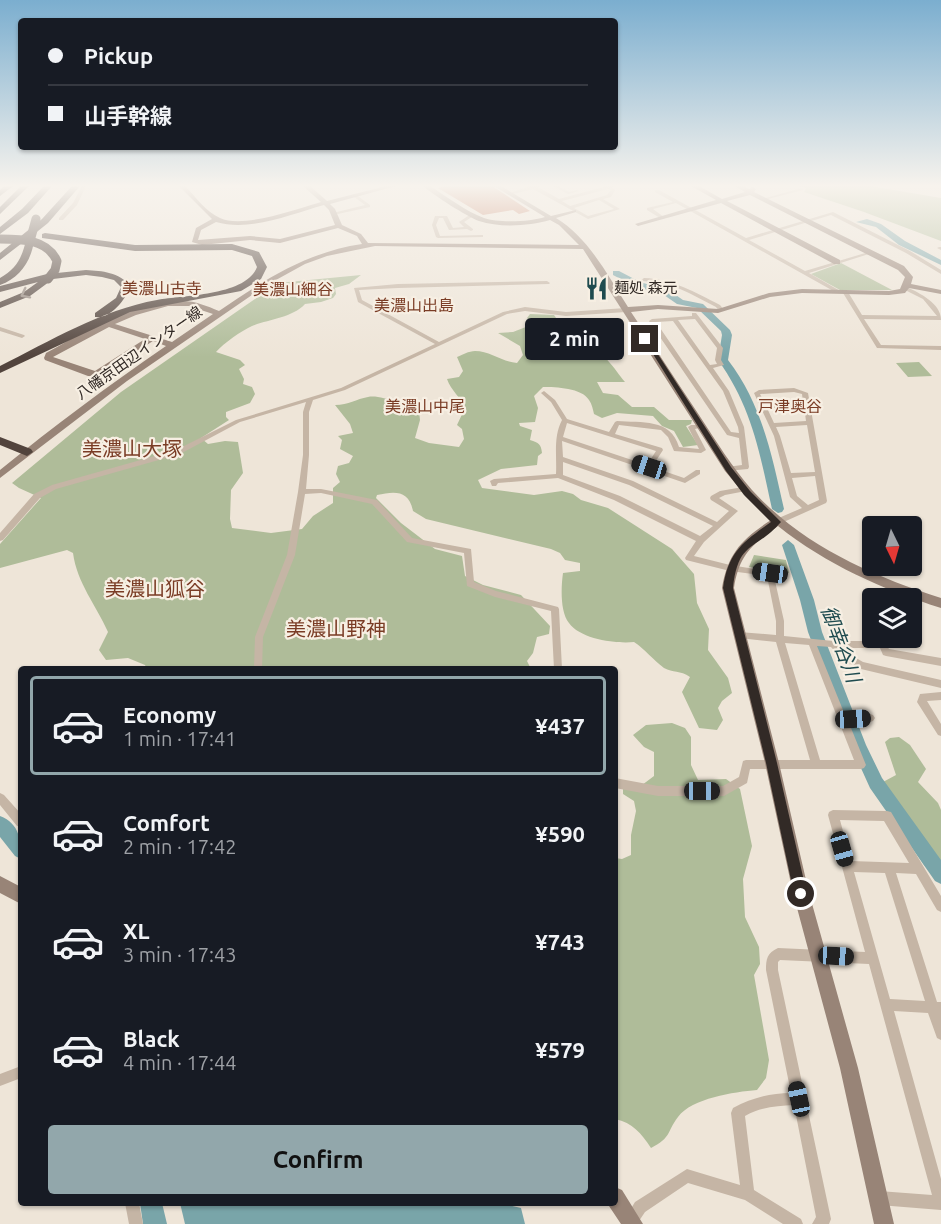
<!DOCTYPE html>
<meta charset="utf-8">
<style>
body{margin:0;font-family:Ubuntu,"Noto Sans JP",sans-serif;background:#20242c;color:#f1f3f6;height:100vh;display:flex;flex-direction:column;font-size:22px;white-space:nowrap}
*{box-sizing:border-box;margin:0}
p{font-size:20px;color:#9ea1a6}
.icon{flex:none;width:33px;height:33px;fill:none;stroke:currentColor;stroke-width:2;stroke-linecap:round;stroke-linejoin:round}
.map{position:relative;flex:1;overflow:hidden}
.details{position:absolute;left:18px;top:666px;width:600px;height:540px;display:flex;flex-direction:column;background:#171b24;border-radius:6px;box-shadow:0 2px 4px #0004}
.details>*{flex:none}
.top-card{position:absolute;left:18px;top:18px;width:600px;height:132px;border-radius:6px;box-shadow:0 2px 4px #0004;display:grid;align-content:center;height:132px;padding:0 30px;background:#171b24}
.needle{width:39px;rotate:175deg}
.controls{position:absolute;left:862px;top:516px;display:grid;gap:12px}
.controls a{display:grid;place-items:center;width:60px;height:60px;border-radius:6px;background:#171b24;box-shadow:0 2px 4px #0004;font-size:30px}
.end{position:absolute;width:27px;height:27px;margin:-14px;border:8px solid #322a26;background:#fff;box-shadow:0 0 0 3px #fff}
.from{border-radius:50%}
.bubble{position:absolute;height:42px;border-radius:6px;background:#171b24;box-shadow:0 2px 4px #0004;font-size:20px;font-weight:600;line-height:42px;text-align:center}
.car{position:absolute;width:18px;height:36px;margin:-18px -9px;border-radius:8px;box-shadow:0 0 4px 2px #0007;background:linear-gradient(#222 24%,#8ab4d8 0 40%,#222 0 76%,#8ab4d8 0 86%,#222 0)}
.top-card b{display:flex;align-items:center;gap:21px;height:57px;font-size:22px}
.top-card b+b{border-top:2px solid #363941}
.top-card i{width:15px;height:15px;background:#f1f3f6}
ul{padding:10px 0 0;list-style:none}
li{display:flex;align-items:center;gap:18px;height:99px;margin:0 12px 9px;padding:0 18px;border:3px solid transparent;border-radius:6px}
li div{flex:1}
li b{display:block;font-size:22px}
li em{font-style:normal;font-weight:600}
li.selected{border-color:#92a7ab}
li>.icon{width:54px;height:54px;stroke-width:1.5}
.button{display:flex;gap:12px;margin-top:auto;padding:12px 30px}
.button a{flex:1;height:69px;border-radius:6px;background:#92a7ab;color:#111;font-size:24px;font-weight:600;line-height:69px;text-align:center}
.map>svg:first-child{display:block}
.green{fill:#afbc99}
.water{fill:#79a5a9}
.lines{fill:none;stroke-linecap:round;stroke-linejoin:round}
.river{fill:#79a5a9;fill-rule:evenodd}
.building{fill:#bc6848}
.street{fill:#c5b5a5;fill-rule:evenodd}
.secondary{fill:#988477;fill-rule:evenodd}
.highway{fill:#52443d;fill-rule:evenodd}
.highway-bridge{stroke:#52443d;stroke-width:9}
.oneway{stroke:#94887f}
.route{fill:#322a26}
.labels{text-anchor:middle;stroke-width:4.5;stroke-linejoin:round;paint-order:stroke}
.far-poi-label{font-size:15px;fill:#322a26;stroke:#f7efe3;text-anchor:start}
.far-street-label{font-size:15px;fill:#322a26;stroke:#f7efe3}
.far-neighbourhood-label{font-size:16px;fill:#7a3c25;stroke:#f7efe3}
.neighbourhood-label{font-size:20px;fill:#7a3c25;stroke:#f7efe3}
.water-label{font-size:20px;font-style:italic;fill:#1f4b4f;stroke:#f7efe3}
</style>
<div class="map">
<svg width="941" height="1224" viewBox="0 0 941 1224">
<rect width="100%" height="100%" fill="#eee5d8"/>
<path class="green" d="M799,186H870L941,198V241L864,212L804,192L806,188Z
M841,263L892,290H840L811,274Z
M361,275L349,284L335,288L336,294L333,298L321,302L305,304C292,318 269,319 252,326C241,331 224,343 216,352L240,360L245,365L239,369L244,379L243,384L252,387L255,394L250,403L226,412V417L229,420L201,438L208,444L225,441L238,442L243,473L231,490L230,519L232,528L271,533L302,529L313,516L333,503V488L340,482L336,474L338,466L349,463L353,456L340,449L342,440L338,436L353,433L350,424L335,405C349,405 356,399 368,397C380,394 408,406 419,411L420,420L415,438L429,443L459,447L464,439L462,429L457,425L465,408C461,397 451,391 447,379L459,377L463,371L457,357C462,355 469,351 475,351C490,351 502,362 517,363L523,355L520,346L498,333L513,332L531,325L527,318L530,314L554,315C557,319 560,324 564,327C573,332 582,329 583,341L570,345L569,349L574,350C597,339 612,366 625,382H597L603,393L618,395L632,407H654L669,420H692L691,424L686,426L698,445L683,447L674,431L662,426L653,416L617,413L602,418L594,414C593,410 592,404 589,400C582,388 556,387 543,387L534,396L538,408L535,422L519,423L520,426L532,430L530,440C539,443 541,444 542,453L538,456L537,465L501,469L478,480L482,488L534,495L562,491L573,494L581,500L608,508L672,549L694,574L697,603L709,629L708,650L728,678L732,693L722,701L718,708L723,720L717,730L699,728L682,692L690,677C680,670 673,673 664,668C653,660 645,649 634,642C616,644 580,639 569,623C560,612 561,587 563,573L580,571V563L565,560L560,553L551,549L426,519L413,511C409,490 395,491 377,495L376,498L401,523L435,549L462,556L465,576L483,585L521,595L550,626L549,634L537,637L533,653L527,661L531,669H147L145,665L128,658L106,660L99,650L108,632C96,605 77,583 73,553L67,550L0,568V544L41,498L19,488L12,483L121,392L278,283Z
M919,362L932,376L908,377L896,363Z
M754,555L786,560L789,573L749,567Z
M672,723L685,728L691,737V765L698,780L726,779L740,789L752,846L743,879L745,917L759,947L760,964L754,975L769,1060L766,1078L757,1090C734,1092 692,1098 678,1117C666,1133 672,1137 651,1148C641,1133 633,1123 615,1119V858L622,859L631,855V835L636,811L634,801L623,794V788L642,785L654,776V752L644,747L633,735L646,725Z
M899,737L910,745L926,769L918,782L938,803L941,810V867L928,869L924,865L902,830L883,782L896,775L885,742L890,738Z"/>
<path class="water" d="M180,1203H500L521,1208L525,1224H185Z"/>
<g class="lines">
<path class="river" d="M867,219L881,224L905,241L941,260V265L899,245L876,227L856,222Z
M613,271H619L640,282L670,291L683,300L703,304L730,330L732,335L728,360C762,404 772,456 784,509L782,512L778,513L772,509C760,454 752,407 718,360L722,335L721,331L697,308L677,304L664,295L634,286L613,275Z
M788,540L794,545L814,600L822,632L866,745L882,778L941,860V884L935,881L870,788L851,746L808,632L800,600L782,545Z
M0,816C20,824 21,840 21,859L15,856L0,837Z
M140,1203H162L167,1224H143Z"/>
</g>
<path class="building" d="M445,186H492L530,211L519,214L513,210L483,215L438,188Z"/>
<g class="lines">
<path class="street" d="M82,186H86L77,205L63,220H59V218L73,203Z
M530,186H540L538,187L559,199L607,186H614L612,187L615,190L611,197L603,199L620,209L588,219L533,189L509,195L507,194ZM608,189L611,190L607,195L570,206L562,201ZM599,200L614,209L588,216L574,208Z
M553,186H558L569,192L577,190L579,191L568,194Z
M802,188L803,190L764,200L762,199Z
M655,190H659L746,238L833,212L910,251L941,270V274L906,253L831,215L749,240L805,271L872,251V253L809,273L842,292L837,293L676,203L653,209L664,217L660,218L647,210V208L673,202L655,192Z
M355,194L370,205V207L333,215V213L365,205L353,196V195Z
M471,214L475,215L464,222L473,229V230L471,231L467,229L449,230L443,218H439L436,225L440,236L481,235H483V237L438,238L436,237L432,225L435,216H447L453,228L464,227L459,222Z
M939,247H941V250L937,248Z
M644,278C672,279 695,292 720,305L724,310L719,311L716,307L689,293L671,285L654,282L642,281L641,280Z
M547,281L550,283L549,284L398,288L359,290L362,300L439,342L503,312L525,307L566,312L626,308L629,310L626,312L566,316L525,311L507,314L345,390L313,400L309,412V455L306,489H321L377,500L412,538L471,549L474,582L496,591L558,607L559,609L562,669H554L551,611L495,597L467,586L464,553L407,542L372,504L321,493L305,494L295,555L263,637L262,669H254L255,637L287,555L298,492L303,455V412L306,402L240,422L180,454L56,489L40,498L3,540L0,541V533L34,494L52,485L176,450L236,420L341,388L435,344L358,302L354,288L398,284Z
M903,287H907C919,293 941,303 941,320L864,319L881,345L941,346V350L877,348L843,293L848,292L862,315L937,316L923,299L903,289Z
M692,313H696L723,348L721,360L724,365L713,368L729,391L744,427L749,467L748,469L727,471V467L742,465L739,438L727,435L649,321L652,319L692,316ZM695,319L717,348L715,360L717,364L710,365L678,320ZM673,321L723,391L738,427L739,433L731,432L656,322Z
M0,327L24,335L25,336L22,338L0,331Z
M794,388L808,393L827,501L826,503L777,525L774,524L773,522L774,520L802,508L790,497L774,436L754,393L759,390ZM794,392L802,394L803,402L765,404L760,394ZM804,406L806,421L774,423L767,408ZM807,425L815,472L791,473L780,436L776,427ZM815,476L819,500L808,505L797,496L792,478Z
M544,391L555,400L567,419L609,432L615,422L617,421C641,423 671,418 679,447L699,449L688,427L691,425H703V427L695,429L706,450L701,453L674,451L668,437L661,430L619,425L615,434L662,448L663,450L652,467L684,478L696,470H700V474L685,483L562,441L563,457L633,481L717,522L729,511L711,500L710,498L711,496L720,491L743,487H746L747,489L746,491L725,495L719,498L738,511L704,542L694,556L730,565L773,572L784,621V636L833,641H882L885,643L889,649L941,658V666L886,656L883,655L880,648H842L849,654L863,662L941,680V688L861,669L843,660L831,647L817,646L845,715L870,714L873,715L875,718L873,721L870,722L849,723L866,765L864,768L861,769H750L747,783L724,796H658L615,788V778L658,786H723L739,777L743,761L746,760H810L776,642L739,638L736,637L735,635L736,633L739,632L776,635V621L767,576L730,571L686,560L685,558L696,541L614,500L558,478L498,483L496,486H492L490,481L494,479L556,474C557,456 553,437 562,420L551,402L541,393ZM567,423L656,451L647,465L563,437ZM563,462L629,485L713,526L700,536L620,496L563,475ZM785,643L809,645L854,760H820Z
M941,692V700L927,701L941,724V736L938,735L917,702L920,694Z
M0,793L4,795L21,814V827L17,826L0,805Z
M833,810L887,811L891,812L941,896V912L937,910L916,874L896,873L937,1002H941V1040L937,1038L928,1013L894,1011L941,1179V1210L879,1205L874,1203L872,1198L874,1193L879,1191L932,1195L869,964L780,960L778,962V970L831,1219L829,1224H812L816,1217L794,1105C777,1106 760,1107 745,1116L754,1190L801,1219L803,1224H783L745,1200L688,1183L645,1212L637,1224H626L624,1220L635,1202L687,1169L740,1185L731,1113L733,1108C752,1098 770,1093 791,1093L766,970C766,959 767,953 778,948L865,952L828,815L829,812ZM840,820L884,821L909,863L851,861ZM854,872L885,873L925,1001L890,999Z
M21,1066V1078L0,1086V1074Z
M125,1203H139L143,1224H129Z"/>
<path class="secondary" d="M179,186H185C196,197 206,212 220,218C243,229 296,209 321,202L303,186H310L327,201L386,186H396L330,204L335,209L342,225L361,234L368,243L579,245L559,225L550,220C529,226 500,228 479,221C466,216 435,196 423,186H430C446,196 467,212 484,218C498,223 530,222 545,217L494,186H501L551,216L576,210V212L556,218C589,238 608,276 628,307L658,305L718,309L769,293L802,289L889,291L900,289L905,277L898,270L750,195L727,201L840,260V264H834L721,203L638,226L635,224L716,200L691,186H699L722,199L745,192L735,186H743L749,189L753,187L756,189L754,192L904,266L913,277L911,284L941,290V294L909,288L905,293L889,295L802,293L770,297L718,313L658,309L631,312C654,346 676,381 699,415C716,441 732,467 752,490C802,545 872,576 941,598V608C882,589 827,565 778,526C752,544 739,555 734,588L779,763L809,893L858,1068L894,1224H874L840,1068L793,893L765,763L722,588C728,553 742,539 771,520L746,496L725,471L583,249L375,246L327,256L305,264L265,286L127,381L0,478V470C54,426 109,385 166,346L153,341L97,377L88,376L45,360L44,358L46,353C87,331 135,299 183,301C195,301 207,306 219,311C264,280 307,252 362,244L357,236L338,228L280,243L250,240L202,245L192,242L196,228L212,219ZM324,205L329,210L335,225L280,239L250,236L198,240L201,230L216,222C251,232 291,214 324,205ZM168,306H189L213,314L172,342L115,324L136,315ZM109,327L145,339L95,371L53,357Z
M0,876L21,887V904L0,893Z
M615,1187L622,1190L643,1224H621L607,1203H615Z"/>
<path class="highway" d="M4,186H13L0,196V190Z
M21,186H29L0,214V207Z
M44,186H52L28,213L0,234V227L22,209Z
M72,186H80L48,223L28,239L34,241C31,261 20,278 0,285V278C16,269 22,258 26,240L0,260V253L42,219Z
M45,233L135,245L232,244L259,252L267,267L261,279L241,291L130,312L0,373V366C50,341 101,310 157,300C184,295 246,296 257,267L252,256L232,250L135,251L42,238V234Z
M86,270C103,271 118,272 131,286C125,300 111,319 95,317V313L116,298L121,287L114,280L102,277L86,275L53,279L30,296L0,308V302L24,292L38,282L0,292V286L47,274Z
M0,437L31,449L33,452L27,456L0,445Z"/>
<path class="highway-bridge" d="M0,239C22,239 47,239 57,261L55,270L48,279
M30,241L36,219"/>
</g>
<defs><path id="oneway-chevron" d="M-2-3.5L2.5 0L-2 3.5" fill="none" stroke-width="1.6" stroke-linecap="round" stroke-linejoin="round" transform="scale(1.5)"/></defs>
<use class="oneway" href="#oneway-chevron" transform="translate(25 294) rotate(153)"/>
<linearGradient id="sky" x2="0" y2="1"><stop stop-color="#7baecf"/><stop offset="0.52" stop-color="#f7f3ed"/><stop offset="1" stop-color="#f7f3ed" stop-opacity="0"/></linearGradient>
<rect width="941" height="357" fill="url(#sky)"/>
<path class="route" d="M643,338L648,339L731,467L750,491L781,522C756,551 738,540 733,588L777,763L807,894L805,898L801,900L796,898L794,894L766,763L723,588C728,552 743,542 771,522L744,495L726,471Z"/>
<defs>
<symbol id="restaurant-bare" viewBox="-9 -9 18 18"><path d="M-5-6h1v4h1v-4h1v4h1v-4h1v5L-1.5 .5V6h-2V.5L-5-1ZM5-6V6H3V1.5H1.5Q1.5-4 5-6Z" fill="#1f4b4f" stroke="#f7efe3" stroke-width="2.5" paint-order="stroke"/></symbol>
</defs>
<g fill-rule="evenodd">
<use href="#restaurant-bare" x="580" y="272" width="33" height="33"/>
</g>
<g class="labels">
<g class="far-poi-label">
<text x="614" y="293">麺処 森元</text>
</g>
<g class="far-street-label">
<text transform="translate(139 353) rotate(-35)" y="5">八幡京田辺インター線</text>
</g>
<g class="far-neighbourhood-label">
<text x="162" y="294">美濃山古寺</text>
<text x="293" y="295">美濃山細谷</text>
<text x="414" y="311">美濃山出島</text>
<text x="425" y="412">美濃山中尾</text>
<text x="790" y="412">戸津奥谷</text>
</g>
<g class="neighbourhood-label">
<text x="132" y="456">美濃山大塚</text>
<text x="155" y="596">美濃山狐谷</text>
<text x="336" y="636">美濃山野神</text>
</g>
<g class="water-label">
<text transform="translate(841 644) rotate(70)" y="7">御幸谷川</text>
</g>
</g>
</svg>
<div class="controls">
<a><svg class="needle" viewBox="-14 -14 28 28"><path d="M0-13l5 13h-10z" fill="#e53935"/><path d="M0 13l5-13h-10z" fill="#9ea1a6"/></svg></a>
<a><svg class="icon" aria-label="layers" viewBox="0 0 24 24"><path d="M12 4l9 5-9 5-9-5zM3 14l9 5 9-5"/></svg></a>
</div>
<i class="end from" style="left:801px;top:894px"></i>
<i class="end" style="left:645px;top:339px"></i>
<div class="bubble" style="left:525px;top:318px;width:99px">2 min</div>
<i class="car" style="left:649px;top:467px;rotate:288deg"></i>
<i class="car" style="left:770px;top:573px;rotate:278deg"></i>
<i class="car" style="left:853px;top:719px;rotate:87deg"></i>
<i class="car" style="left:702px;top:791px;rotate:90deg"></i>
<i class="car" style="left:842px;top:849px;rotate:164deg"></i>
<i class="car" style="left:836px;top:956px;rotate:93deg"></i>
<i class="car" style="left:799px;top:1099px;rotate:348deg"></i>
<div class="top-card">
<b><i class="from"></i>Pickup</b>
<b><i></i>山手幹線</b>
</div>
<section class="details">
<ul>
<li class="selected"><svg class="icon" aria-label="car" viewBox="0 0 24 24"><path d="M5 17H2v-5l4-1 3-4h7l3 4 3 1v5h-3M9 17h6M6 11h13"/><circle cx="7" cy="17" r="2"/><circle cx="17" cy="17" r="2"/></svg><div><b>Economy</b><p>1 min · 17:41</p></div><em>¥437</em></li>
<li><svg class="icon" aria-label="car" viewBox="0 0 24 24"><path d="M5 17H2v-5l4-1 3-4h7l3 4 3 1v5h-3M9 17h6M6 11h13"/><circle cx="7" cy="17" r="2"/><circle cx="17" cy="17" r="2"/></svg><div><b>Comfort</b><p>2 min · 17:42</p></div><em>¥590</em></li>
<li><svg class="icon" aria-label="car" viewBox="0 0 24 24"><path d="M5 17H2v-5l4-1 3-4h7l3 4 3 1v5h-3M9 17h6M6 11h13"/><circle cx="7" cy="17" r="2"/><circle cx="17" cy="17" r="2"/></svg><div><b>XL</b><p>3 min · 17:43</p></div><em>¥743</em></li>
<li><svg class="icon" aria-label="car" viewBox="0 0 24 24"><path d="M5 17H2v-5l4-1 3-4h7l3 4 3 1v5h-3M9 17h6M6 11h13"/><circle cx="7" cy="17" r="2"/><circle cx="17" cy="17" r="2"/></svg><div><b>Black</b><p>4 min · 17:44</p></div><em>¥579</em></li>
</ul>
<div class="button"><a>Confirm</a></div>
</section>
</div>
